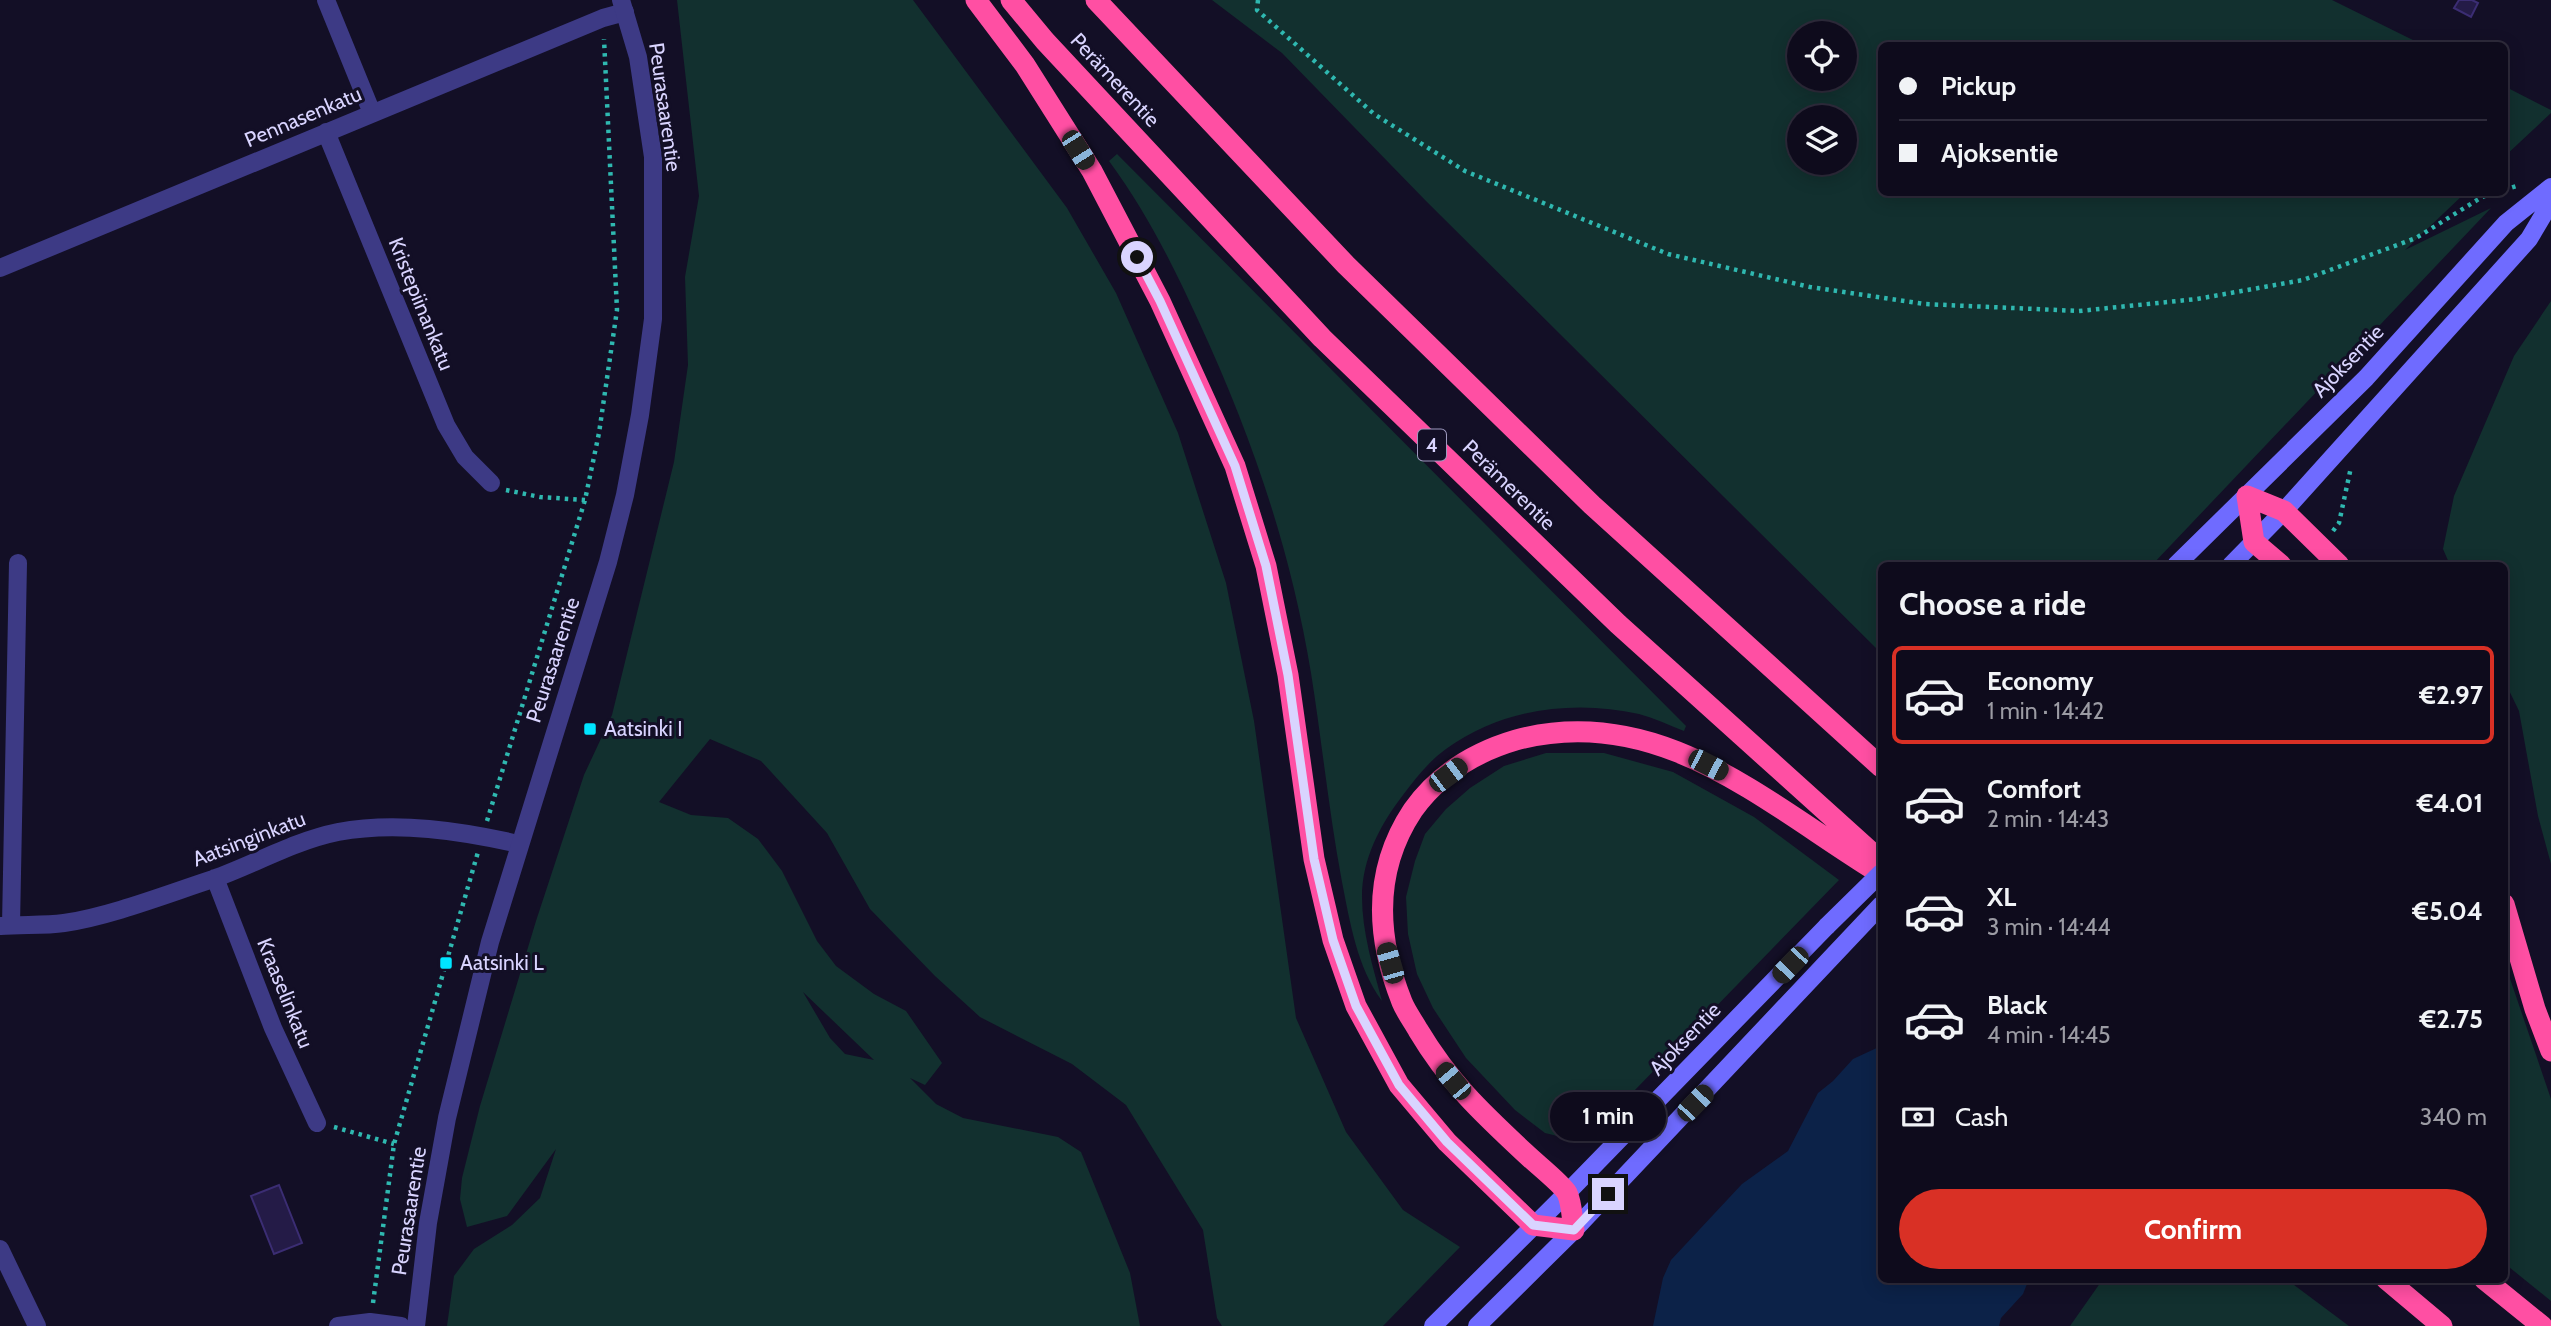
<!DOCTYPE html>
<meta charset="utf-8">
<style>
body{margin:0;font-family:Cabin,sans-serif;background:#171425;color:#f1f3f6;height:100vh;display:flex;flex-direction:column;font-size:26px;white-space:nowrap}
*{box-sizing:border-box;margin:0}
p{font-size:23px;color:#9b9ba3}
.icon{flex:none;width:38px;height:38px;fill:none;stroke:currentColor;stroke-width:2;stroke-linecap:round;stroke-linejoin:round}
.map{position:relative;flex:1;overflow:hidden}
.sheet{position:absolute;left:1878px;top:562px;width:630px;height:721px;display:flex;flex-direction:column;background:#0e0b1c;border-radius:10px;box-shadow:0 4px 18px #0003,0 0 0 2px #2e2b3b}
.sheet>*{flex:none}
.hud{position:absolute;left:1878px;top:42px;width:630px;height:154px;border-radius:10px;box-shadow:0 4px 18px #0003,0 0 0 2px #2e2b3b;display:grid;align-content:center;height:154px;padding:0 21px;background:#0e0b1c}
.tools{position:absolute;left:1787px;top:21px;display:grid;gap:14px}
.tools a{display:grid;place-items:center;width:70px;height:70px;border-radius:50%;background:#0e0b1c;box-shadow:0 4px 18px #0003,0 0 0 2px #2e2b3b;font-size:35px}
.end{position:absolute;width:32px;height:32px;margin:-16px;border:9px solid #d9d4ff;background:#111;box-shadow:0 0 0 4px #111}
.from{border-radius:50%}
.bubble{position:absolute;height:49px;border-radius:24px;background:#0e0b1c;box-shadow:0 4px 18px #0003,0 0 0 2px #2e2b3b;font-size:23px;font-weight:700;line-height:49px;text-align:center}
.car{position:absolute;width:21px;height:42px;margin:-21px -10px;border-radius:9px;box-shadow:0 0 5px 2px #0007;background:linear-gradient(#222 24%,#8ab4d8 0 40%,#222 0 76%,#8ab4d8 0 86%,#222 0)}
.hud b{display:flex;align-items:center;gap:24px;height:66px;font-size:26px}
.hud b+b{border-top:2px solid #2e2b3b}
.hud i{width:18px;height:18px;background:#f1f3f6}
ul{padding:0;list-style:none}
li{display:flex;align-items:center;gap:21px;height:98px;margin:0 14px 10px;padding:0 7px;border:4px solid transparent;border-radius:10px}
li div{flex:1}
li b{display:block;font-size:26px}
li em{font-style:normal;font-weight:700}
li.selected{border-color:#d93025}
li>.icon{width:63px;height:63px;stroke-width:1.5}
h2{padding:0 21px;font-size:32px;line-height:84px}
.pay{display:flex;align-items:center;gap:18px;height:77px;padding:0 21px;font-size:26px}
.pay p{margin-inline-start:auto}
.cta{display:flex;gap:14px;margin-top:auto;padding:14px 21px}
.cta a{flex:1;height:80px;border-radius:42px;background:#d93025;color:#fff;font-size:28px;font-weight:700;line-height:80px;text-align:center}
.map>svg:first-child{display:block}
.green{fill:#12302f;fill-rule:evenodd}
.water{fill:#0c2248}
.building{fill:#241b47;stroke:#3b2d73;stroke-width:2}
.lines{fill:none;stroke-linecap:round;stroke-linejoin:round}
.path{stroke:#2fb8b0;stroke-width:4.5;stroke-dasharray:3.5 5;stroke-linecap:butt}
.minor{stroke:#3d3a85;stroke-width:18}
.tertiary{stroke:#3d3a85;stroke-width:18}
.secondary{stroke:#6f6bff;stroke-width:18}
.motorway{stroke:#ff4fa3;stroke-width:21}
.secondary-bridge{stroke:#6f6bff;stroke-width:18}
.route{stroke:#d9d4ff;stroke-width:9}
.poi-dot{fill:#00e5ff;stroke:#130f26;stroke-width:2.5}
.labels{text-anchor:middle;stroke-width:6;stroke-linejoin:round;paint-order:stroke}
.shield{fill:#130f26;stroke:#9e99be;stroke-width:2}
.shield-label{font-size:19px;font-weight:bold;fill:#d9d4ff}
.street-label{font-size:21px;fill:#d9d4ff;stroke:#130f26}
.poi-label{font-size:21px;fill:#d9d4ff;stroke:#130f26;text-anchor:start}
</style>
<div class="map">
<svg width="2551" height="1326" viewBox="0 0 2551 1326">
<rect width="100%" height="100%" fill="#130f26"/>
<path class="green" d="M677,0H913L1067,208L1116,293L1178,433L1226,583L1254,721L1296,1018L1346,1132L1403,1210L1460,1247L1383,1326H1222L1217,1318L1203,1230L1126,1105L1072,1064L980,1017L935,976L870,909L827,833L761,761L710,739L659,802L691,815L728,818L758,839L782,871L817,941L836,966L874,994L906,1011L942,1063L925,1085L910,1078L936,1104L963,1118L1058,1137L1081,1152L1130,1273L1140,1326H447L454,1276L474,1249L512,1225L540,1198L556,1149L507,1216L467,1227L460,1199L462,1178L480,1106L536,921L584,775L612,715L674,462L688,365L685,277L699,196ZM803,992L874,1060L845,1054L830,1038Z
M1212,0H2332L2423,45L1881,46V192L2465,193L2405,250L2491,208L2152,565H1881V653L1426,201L1282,53ZM1799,33H1844V79H1799ZM1799,117H1844V163H1799Z
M2504,86L2551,110V113L2504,157Z
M1117,154L1686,726L1684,731C1669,725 1654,718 1639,714C1573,699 1501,709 1446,749C1429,761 1415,779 1403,795C1380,825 1362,859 1362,897C1362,932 1373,967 1382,1001C1357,967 1350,922 1342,882C1329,813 1322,742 1311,673C1291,550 1251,434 1199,322C1173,265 1146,211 1109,161Z
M2551,301V864L2538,816L2519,711L2504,680V565H2450L2443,549L2454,496L2514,356Z
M1546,753H1604L1673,772L1754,817L1839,880L1601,1125L1574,1140L1545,1133L1515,1110L1466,1058L1433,1008L1417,974L1408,934L1406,897L1415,861L1425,834L1446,809L1470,788L1504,766Z
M2504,961L2551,1099V1301L2504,1263Z
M2103,1279H2286L2349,1326H2070Z"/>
<path class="water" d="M1881,1046V1279H2029L2023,1294L2001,1318L1999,1326H1653L1663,1278L1671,1260L1742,1184L1788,1151L1818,1093L1833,1081L1853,1059Z"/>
<path class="building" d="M2459,0H2472L2478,3L2471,17L2454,8Z
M279,1185L302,1243L274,1254L251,1196Z"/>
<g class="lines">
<path class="path" d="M1258,0L1257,10L1374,114L1465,171L1668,254L1810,287L1924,304L2079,311L2197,299L2303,280L2416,238L2482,197L2496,192
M2504,190L2520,185
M506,490L540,497L585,500
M2333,531L2339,523L2351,467
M487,821L585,500L599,433L617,310L604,39
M334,1127L394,1144
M373,1303L394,1144L478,852"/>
<path class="minor" d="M326,0L372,113
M326,132L446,425L465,457L491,483
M0,268L603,18L625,12
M215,878L273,1028L317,1123
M11,925L18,563
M0,926C21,924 43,926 64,923C111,916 167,894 213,879C255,864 294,841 338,832C397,821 461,831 519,844
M0,1249L37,1326
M338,1326L370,1322L401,1326"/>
<path class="tertiary" d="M416,1326L428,1223L447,1118L490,942L608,562L625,495L640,415L653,319V157L638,57L621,0"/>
<path class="secondary" d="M2176,565L2366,378L2506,223L2551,187
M2231,565L2284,511L2529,239L2551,202
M1433,1326L1567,1193L1827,926
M1477,1326L1574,1230L1881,905"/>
<path class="motorway" d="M976,0L1025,65L1092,171L1160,301L1235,466L1266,566L1288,675L1314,859L1333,940L1356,1006L1399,1085L1447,1142L1533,1225L1574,1230C1572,1219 1572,1203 1567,1193C1562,1184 1534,1162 1525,1153C1481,1112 1449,1082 1418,1030C1413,1021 1406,1012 1402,1002C1376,937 1373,870 1413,810C1438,775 1475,752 1516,740C1660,701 1769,806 1881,874
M1011,0L1045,41L1322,338L1618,624L1881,861
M1096,0L1346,265L1592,505L1881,767
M2247,496L2284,511L2339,565
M2247,496L2254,542L2281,565
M2504,904L2535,1009L2551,1051
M2386,1279L2442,1326
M2484,1279L2542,1326"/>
<path class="secondary-bridge" d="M1827,926L1881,873"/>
</g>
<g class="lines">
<path class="route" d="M1137,257L1160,301L1235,466L1266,566L1288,675L1314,859L1333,940L1356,1006L1399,1085L1447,1142L1533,1225L1574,1230L1608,1194"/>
</g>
<g class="poi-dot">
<rect x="583" y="722" width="14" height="14" rx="3.5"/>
<rect x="439" y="956" width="14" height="14" rx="3.5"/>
</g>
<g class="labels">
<rect class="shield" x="1418" y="429.5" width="28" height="31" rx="5"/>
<g class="shield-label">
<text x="1432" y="452">4</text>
</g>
<g class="street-label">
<text transform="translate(1115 80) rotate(47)" y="7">Perämerentie</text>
<text transform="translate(665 107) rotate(82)" y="7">Peurasaarentie</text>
<text transform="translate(303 117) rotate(-23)" y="7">Pennasenkatu</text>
<text transform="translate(421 304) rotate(68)" y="7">Kristepiinankatu</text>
<text transform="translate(2348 361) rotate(-46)" y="7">Ajoksentie</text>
<text transform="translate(1509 485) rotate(44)" y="7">Perämerentie</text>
<text transform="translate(553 660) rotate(-72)" y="7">Peurasaarentie</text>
<text transform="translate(249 839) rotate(-21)" y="7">Aatsinginkatu</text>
<text transform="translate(285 993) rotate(68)" y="7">Kraaselinkatu</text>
<text transform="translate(1685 1039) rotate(-46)" y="7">Ajoksentie</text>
<text transform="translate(409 1211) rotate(-81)" y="7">Peurasaarentie</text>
</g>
<g class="poi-label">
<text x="604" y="736">Aatsinki I</text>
<text x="460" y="970">Aatsinki L</text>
</g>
</g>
</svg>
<div class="tools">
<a><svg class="icon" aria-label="locate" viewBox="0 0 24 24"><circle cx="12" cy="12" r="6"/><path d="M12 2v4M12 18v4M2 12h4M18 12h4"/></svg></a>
<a><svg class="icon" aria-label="layers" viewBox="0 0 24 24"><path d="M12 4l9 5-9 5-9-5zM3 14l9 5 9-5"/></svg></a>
</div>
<i class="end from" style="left:1137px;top:257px"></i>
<i class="end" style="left:1608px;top:1194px"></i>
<div class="bubble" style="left:1550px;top:1092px;width:116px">1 min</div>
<i class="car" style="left:1078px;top:150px;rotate:148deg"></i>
<i class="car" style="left:1708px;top:765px;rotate:117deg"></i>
<i class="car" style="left:1448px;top:775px;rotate:53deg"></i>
<i class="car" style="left:1390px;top:963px;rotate:344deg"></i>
<i class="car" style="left:1790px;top:965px;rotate:224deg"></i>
<i class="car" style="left:1453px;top:1081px;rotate:320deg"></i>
<i class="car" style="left:1695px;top:1103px;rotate:44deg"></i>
<div class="hud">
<b><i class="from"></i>Pickup</b>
<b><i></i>Ajoksentie</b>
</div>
<section class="sheet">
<h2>Choose a ride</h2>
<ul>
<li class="selected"><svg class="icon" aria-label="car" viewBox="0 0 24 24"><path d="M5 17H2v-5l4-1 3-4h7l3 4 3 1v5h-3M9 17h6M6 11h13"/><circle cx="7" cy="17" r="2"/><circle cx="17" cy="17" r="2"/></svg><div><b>Economy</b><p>1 min · 14:42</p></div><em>€2.97</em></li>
<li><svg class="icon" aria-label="car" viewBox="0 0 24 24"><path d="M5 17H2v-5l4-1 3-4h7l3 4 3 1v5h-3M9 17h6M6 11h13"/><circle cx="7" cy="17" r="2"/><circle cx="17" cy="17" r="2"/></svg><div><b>Comfort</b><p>2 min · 14:43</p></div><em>€4.01</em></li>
<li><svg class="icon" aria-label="car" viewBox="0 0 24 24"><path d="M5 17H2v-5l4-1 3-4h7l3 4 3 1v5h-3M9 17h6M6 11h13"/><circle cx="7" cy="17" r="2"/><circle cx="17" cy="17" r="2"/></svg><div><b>XL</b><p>3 min · 14:44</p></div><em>€5.04</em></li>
<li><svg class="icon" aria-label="car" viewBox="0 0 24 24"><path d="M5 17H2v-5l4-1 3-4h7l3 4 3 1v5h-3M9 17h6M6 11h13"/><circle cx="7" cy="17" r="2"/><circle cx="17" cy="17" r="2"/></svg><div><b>Black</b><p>4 min · 14:45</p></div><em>€2.75</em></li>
</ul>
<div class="pay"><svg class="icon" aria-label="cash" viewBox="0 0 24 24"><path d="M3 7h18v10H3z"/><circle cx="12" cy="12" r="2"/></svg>Cash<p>340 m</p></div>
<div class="cta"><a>Confirm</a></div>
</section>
</div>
